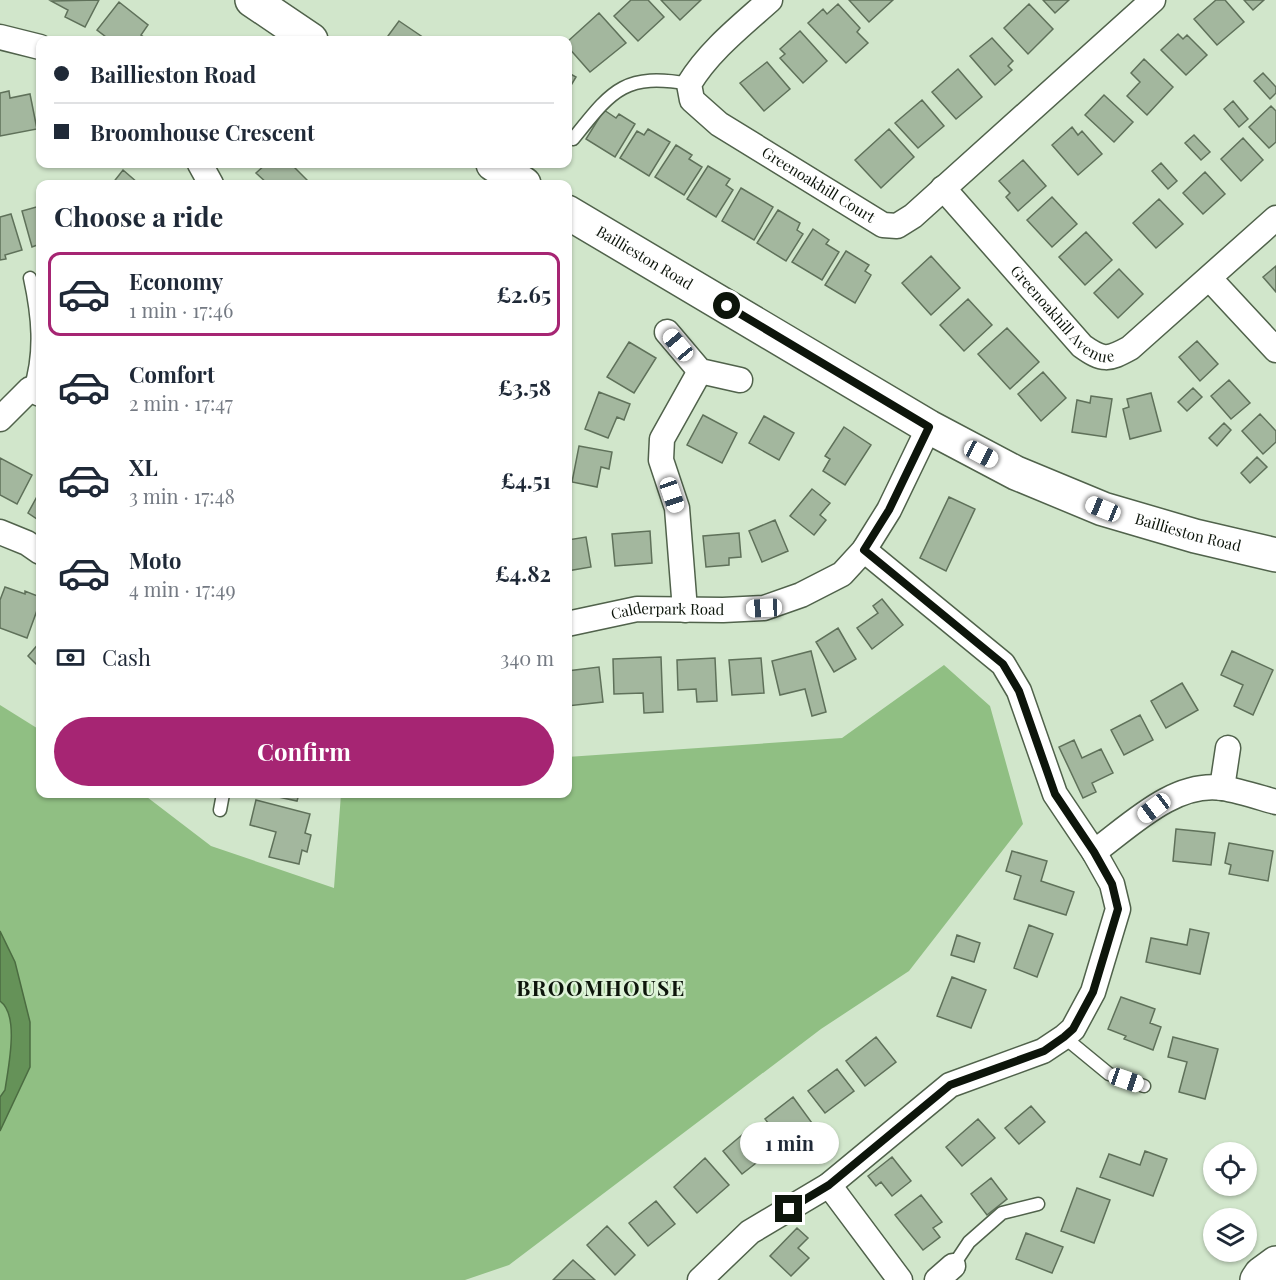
<!DOCTYPE html>
<meta charset="utf-8">
<style>
body{margin:0;font-family:"Playfair Display",serif;background:#f2f2f3;color:#1f2937;height:100vh;display:flex;flex-direction:column;font-size:22px;white-space:nowrap}
*{box-sizing:border-box;margin:0}
p{font-size:20px;color:#747a83}
.icon{flex:none;width:33px;height:33px;fill:none;stroke:currentColor;stroke-width:2;stroke-linecap:round;stroke-linejoin:round}
.map{position:relative;flex:1;overflow:hidden}
.panel{position:absolute;left:36px;top:180px;width:536px;height:618px;display:flex;flex-direction:column;background:#fff;border-radius:12px;box-shadow:0 2px 4px #0004}
.panel>*{flex:none}
.top-card{position:absolute;left:36px;top:36px;width:536px;height:132px;border-radius:12px;box-shadow:0 2px 4px #0004;display:grid;align-content:center;height:132px;padding:0 18px;background:#fff}
.buttons{position:absolute;left:1203px;top:1142px;display:grid;gap:12px}
.buttons a{display:grid;place-items:center;width:54px;height:54px;border-radius:50%;background:#fff;box-shadow:0 2px 4px #0004;font-size:30px}
.end{position:absolute;width:27px;height:27px;margin:-14px;border:8px solid #0d150b;background:#fff;box-shadow:0 0 0 3px #fff}
.from{border-radius:50%}
.bubble{position:absolute;height:42px;border-radius:21px;background:#fff;box-shadow:0 2px 4px #0004;font-size:20px;font-weight:700;line-height:42px;text-align:center}
.car{position:absolute;width:18px;height:36px;margin:-18px -9px;border-radius:8px;box-shadow:0 0 4px 2px #0007;background:linear-gradient(#fff 24%,#345 0 40%,#fff 0 76%,#345 0 86%,#fff 0)}
.top-card b{display:flex;align-items:center;gap:21px;height:57px;font-size:22px}
.top-card b+b{border-top:2px solid #e0e1e3}
.top-card i{width:15px;height:15px;background:#1f2937}
ul{padding:0;list-style:none}
li{display:flex;align-items:center;gap:18px;height:84px;margin:0 12px 9px;padding:0 6px;border:3px solid transparent;border-radius:12px}
li div{flex:1}
li b{display:block;font-size:22px}
li em{font-style:normal;font-weight:700}
li.current{border-color:#a62573}
li>.icon{width:54px;height:54px;stroke-width:1.5}
h2{padding:0 18px;font-size:27px;line-height:72px}
.pay{display:flex;align-items:center;gap:15px;height:66px;padding:0 18px;font-size:22px}
.pay p{margin-inline-start:auto}
.button{display:flex;gap:12px;margin-top:auto;padding:12px 18px}
.button a{flex:1;height:69px;border-radius:36px;background:#a62573;color:#fff;font-size:24px;font-weight:700;line-height:69px;text-align:center}
.map>svg:first-child{display:block}
.forest{fill:#90bf83}
.water{fill:#659258;stroke:#4b6c41;stroke-width:1.5}
.building{fill:#a3b79e;stroke:#5f715a;stroke-width:1.5}
.lines{fill:none;stroke-linecap:round;stroke-linejoin:round}
.lane-casing{stroke:#50624b;stroke-width:15}
.street-casing{stroke:#50624b;stroke-width:27}
.secondary-casing{stroke:#50624b;stroke-width:36}
.lane{stroke:#fff;stroke-width:12}
.street{stroke:#fff;stroke-width:24}
.secondary{stroke:#fff;stroke-width:33}
.route{stroke:#0d150b;stroke-width:8}
.labels{text-anchor:middle;stroke-width:5;stroke-linejoin:round;paint-order:stroke}
.street-label{font-size:15px;fill:#0d150b;stroke:#def3d8}
.district-label{font-size:21px;font-weight:bold;letter-spacing:1.5px;fill:#0d150b;stroke:#def3d8}
</style>
<div class="map">
<svg width="1276" height="1280" viewBox="0 0 1276 1280">
<rect width="100%" height="100%" fill="#d1e6cb"/>
<path class="forest" d="M944,665L990,706L1023,824L909,971L821,1029L509,1265L465,1280H0V1131L30,1067V1022L15,962L0,931V705L40,730V794H143L211,846L334,888L341,794H567V757L842,738Z
M0,1001C20,1015 8,1068 5,1090L0,1097Z"/>
<path class="water" d="M0,931L15,962L30,1022V1067L0,1131V1097L5,1090C8,1068 20,1015 0,1001Z"/>
<path class="building" d="M99,0L85,27L65,17L68,10L51,1Z
M631,0H648L664,17L638,41L614,16Z
M661,0H701L680,20Z
M849,0H893L869,22Z
M1043,0H1069L1055,13Z
M1216,0H1225L1244,22L1217,45L1194,19Z
M1244,0H1264L1253,10Z
M119,2L148,25L141,35L148,40H110L97,30Z
M838,4L860,28L857,32L868,43L846,63L808,23L823,9L827,14Z
M1029,4L1053,29L1028,54L1004,28Z
M599,13L626,43L590,72L567,46V42Z
M399,21L427,40H385Z
M800,31L827,61L803,83L780,58L785,54L780,49Z
M1178,34L1183,39L1187,35L1207,55L1186,75L1161,50Z
M992,38L1013,61L1008,66L1012,70L995,85L970,56Z
M1144,59L1173,87L1147,115L1127,96L1140,82L1131,73Z
M767,62L790,89L764,111L740,83Z
M958,69L982,97L956,119L932,92Z
M567,72L576,77L567,92Z
M1263,73L1276,87V93L1270,99L1254,81Z
M9,91L10,98L30,94L37,129L0,136V93Z
M1104,95L1133,122L1114,142L1085,115Z
M922,100L944,126L918,148L895,123Z
M1233,101L1248,119L1239,127L1224,109Z
M1271,106L1276,111V142L1269,148L1249,127Z
M604,110L616,118L619,114L635,124L615,157L586,139Z
M1072,127L1078,135L1082,131L1102,154L1078,175L1052,145Z
M648,129L670,142L649,176L620,158L637,131L644,135Z
M889,129L914,157L881,188L855,160Z
M1194,135L1210,152L1201,160L1185,143Z
M1243,138L1263,160L1241,181L1221,159Z
M676,145L692,155L689,159L702,167L684,195L655,177Z
M1023,160L1046,186L1018,211L1006,197L1010,193L999,181Z
M1161,163L1177,181L1168,189L1152,171Z
M266,164H291L310,183L308,184H268L256,173Z
M708,166L730,179L726,185L733,190L716,217L687,199Z
M123,170L138,183L137,184H112Z
M1205,172L1225,194L1203,214L1183,193Z
M741,188L773,207L754,240L722,221Z
M1052,197L1077,224L1052,247L1027,220Z
M1159,199L1183,224L1156,248L1133,223Z
M40,206V244L32,247L22,211Z
M778,210L800,223L797,230L803,234L786,261L757,243Z
M11,214L22,250L5,255L6,259L0,260V217Z
M813,229L829,240L826,244L839,252L822,280L792,262Z
M1086,232L1112,260L1085,285L1059,257Z
M846,251L869,265L865,271L871,275L855,303L825,285Z
M931,256L960,288L931,315L902,283Z
M1276,266V292L1263,277Z
M1119,269L1143,294L1118,318L1094,293Z
M968,299L992,325L964,351L940,325Z
M1007,328L1039,362L1010,389L978,354Z
M1197,341L1218,364L1200,381L1179,357Z
M629,342L656,358L634,393L607,377Z
M1043,372L1066,398L1041,421L1018,394Z
M1229,380L1250,403L1231,419L1211,396Z
M1193,388L1202,397L1187,411L1178,402Z
M599,392L630,404L624,420L617,417L608,438L585,429Z
M1151,393L1161,431L1130,439L1123,409L1129,407L1127,399Z
M1091,396L1112,399L1106,437L1072,432L1077,400L1090,403Z
M1260,414L1276,431V442L1263,454L1242,431Z
M703,415L737,433L722,463L687,445Z
M764,416L794,433L779,460L749,443Z
M1224,423L1231,430L1217,446L1209,438Z
M844,427L871,445L845,485L823,471L830,459L825,456Z
M579,446L612,452L609,469L601,467L597,487L572,482Z
M1257,457L1267,467L1250,483L1241,473Z
M0,458L32,475L17,504L0,495Z
M812,489L830,503L820,515L826,520L814,535L790,516Z
M40,491V521L28,513Z
M949,497L975,509L946,571L920,558Z
M775,520L788,551L762,562L749,531Z
M650,531L652,563L615,566L612,534Z
M739,533L741,557L729,558V565L706,567L703,536Z
M567,534L568,540L586,537L591,567L567,571Z
M5,587L25,594V591L40,597V602L27,638L0,628V600Z
M882,599L903,625L872,649L857,628L878,613L873,606Z
M838,628L856,659L834,672L816,642Z
M40,642V668L28,656Z
M811,651L826,712L812,716L805,689L780,695L772,661Z
M1232,651L1273,670L1253,715L1234,706L1243,685L1221,675Z
M661,657L663,712L644,713L643,693L614,694L613,659Z
M715,658L717,701L697,702L696,689L678,690L677,660Z
M761,658L764,693L732,695L729,660Z
M599,667L603,702L567,706V671Z
M1182,683L1198,710L1166,728L1151,701Z
M1140,715L1153,740L1124,755L1111,730Z
M1074,740L1082,758L1101,749L1113,773L1092,783L1096,792L1083,798L1059,747Z
M265,794H299L297,801Z
M256,800L310,814L305,833L311,835L307,852L302,850L299,864L269,857L276,832L250,825Z
M1176,829L1215,833L1211,865L1173,861Z
M1229,843L1273,851L1268,881L1229,874L1231,865L1225,863Z
M1012,851L1047,861L1041,881L1074,892L1066,915L1014,899L1021,876L1006,871Z
M1029,925L1053,934L1037,977L1014,968Z
M1190,929L1209,933L1200,974L1146,962L1151,938L1187,945Z
M957,935L980,943L974,962L951,955Z
M952,977L986,990L971,1028L937,1016Z
M1121,997L1155,1009L1150,1023L1161,1027L1153,1050L1124,1039L1126,1036L1108,1029Z
M876,1037L896,1062L865,1086L846,1061Z
M1173,1037L1218,1049L1205,1099L1179,1092L1187,1062L1168,1057Z
M837,1069L854,1091L825,1113L808,1091Z
M793,1097L812,1123L784,1144L765,1119Z
M1031,1106L1045,1122L1019,1144L1005,1128Z
M978,1119L995,1138L962,1166L946,1147Z
M749,1129L769,1153L742,1174L723,1151Z
M1145,1151L1167,1159L1153,1196L1100,1177L1109,1154L1140,1165Z
M892,1157L911,1181L892,1196L881,1182L876,1186L868,1176Z
M705,1158L729,1185L697,1213L674,1187Z
M991,1178L1007,1199L987,1215L971,1194Z
M1077,1188L1110,1200L1094,1243L1061,1231Z
M921,1195L942,1222L933,1228L940,1237L923,1250L895,1215Z
M656,1201L675,1224L648,1246L629,1223Z
M607,1226L635,1255L615,1275L587,1245Z
M797,1228L808,1238L798,1248L809,1258L791,1276L770,1256Z
M1026,1233L1063,1247L1052,1273L1016,1259Z
M573,1260L595,1280H553Z"/>
<g class="lines">
<defs>
<path id="lane" d="M573,139C611,92 623,72 689,84
M30,278C38,315 42,352 30,389
M220,810L223,794
M1064,1037L1109,1074L1144,1086
M953,1266L969,1242L1002,1213L1038,1204"/>
<g id="street">
<path id="s1" d="M770,0C741,26 709,51 689,84L692,100L719,124L883,225L897,226L913,216L1153,0"/>
<path d="M0,37L40,47"/>
<path d="M200,164L211,184"/>
<path id="s2" d="M943,188L1082,346C1103,361 1108,360 1130,348L1276,218"/>
<path d="M1210,279L1276,350"/>
<path d="M667,332L700,371L740,380"/>
<path d="M0,419L30,389L40,394"/>
<path d="M0,532L27,543L40,552"/>
<path d="M685,610L677,508L661,460L662,439L700,371"/>
<path id="s3" d="M567,624L637,609L723,610L764,608L801,595L842,574L864,550L889,510L929,427"/>
<path d="M1222,788L1228,748"/>
<path d="M1094,852C1130,826 1174,781 1222,788C1240,791 1258,797 1276,802"/>
<path d="M829,1185L900,1280"/>
<path d="M700,1280L750,1232L829,1185L950,1085L1043,1051L1064,1037L1073,1029L1093,992L1118,909L1112,884L1094,852L1055,794L1019,691L1003,664L864,550"/>
<path d="M937,1280L953,1266"/>
</g>
<g id="secondary">
<path d="M252,0L311,40"/>
<path d="M493,164L524,184"/>
<path id="s4" d="M567,212L929,427L1016,473L1103,509L1195,536L1276,555"/>
<path d="M1257,1280L1261,1274L1276,1263"/>
</g>
</defs>
<use href="#lane" class="lane-casing"/>
<use href="#street" class="street-casing"/>
<use href="#secondary" class="secondary-casing"/>
<use href="#lane" class="lane"/>
<use href="#street" class="street"/>
<use href="#secondary" class="secondary"/>
</g>
<g class="lines">
<path class="route" d="M727,306L929,427L889,510L864,550L1003,664L1019,691L1055,794L1094,852L1112,884L1118,909L1093,992L1073,1029L1064,1037L1044,1051L950,1085L829,1185L789,1209"/>
</g>
<g class="labels">
<g class="street-label">
<text dy="5" stroke="none"><textPath href="#s1" startOffset="286">Greenoakhill Court</textPath></text>
<text dy="5" stroke="none"><textPath href="#s4" startOffset="90">Baillieston Road</textPath></text>
<text dy="5" stroke="none"><textPath href="#s2" startOffset="176">Greenoakhill Avenue</textPath></text>
<text dy="5" stroke="none"><textPath href="#s4" startOffset="702">Baillieston Road</textPath></text>
<text dy="5" stroke="none"><textPath href="#s3" startOffset="102">Calderpark Road</textPath></text>
</g>
<g class="district-label">
<text x="601" y="996">BROOMHOUSE</text>
</g>
</g>
</svg>
<div class="buttons">
<a><svg class="icon" aria-label="locate" viewBox="0 0 24 24"><circle cx="12" cy="12" r="6"/><path d="M12 2v4M12 18v4M2 12h4M18 12h4"/></svg></a>
<a><svg class="icon" aria-label="layers" viewBox="0 0 24 24"><path d="M12 4l9 5-9 5-9-5zM3 14l9 5 9-5"/></svg></a>
</div>
<i class="end from" style="left:727px;top:306px"></i>
<i class="end" style="left:789px;top:1209px"></i>
<div class="bubble" style="left:740px;top:1122px;width:99px">1 min</div>
<i class="car" style="left:678px;top:345px;rotate:320deg"></i>
<i class="car" style="left:981px;top:454px;rotate:118deg"></i>
<i class="car" style="left:672px;top:495px;rotate:161deg"></i>
<i class="car" style="left:1103px;top:509px;rotate:292deg"></i>
<i class="car" style="left:764px;top:608px;rotate:267deg"></i>
<i class="car" style="left:1154px;top:808px;rotate:233deg"></i>
<i class="car" style="left:1126px;top:1080px;rotate:109deg"></i>
<div class="top-card">
<b><i class="from"></i>Baillieston Road</b>
<b><i></i>Broomhouse Crescent</b>
</div>
<section class="panel">
<h2>Choose a ride</h2>
<ul>
<li class="current"><svg class="icon" aria-label="car" viewBox="0 0 24 24"><path d="M5 17H2v-5l4-1 3-4h7l3 4 3 1v5h-3M9 17h6M6 11h13"/><circle cx="7" cy="17" r="2"/><circle cx="17" cy="17" r="2"/></svg><div><b>Economy</b><p>1 min · 17:46</p></div><em>£2.65</em></li>
<li><svg class="icon" aria-label="car" viewBox="0 0 24 24"><path d="M5 17H2v-5l4-1 3-4h7l3 4 3 1v5h-3M9 17h6M6 11h13"/><circle cx="7" cy="17" r="2"/><circle cx="17" cy="17" r="2"/></svg><div><b>Comfort</b><p>2 min · 17:47</p></div><em>£3.58</em></li>
<li><svg class="icon" aria-label="car" viewBox="0 0 24 24"><path d="M5 17H2v-5l4-1 3-4h7l3 4 3 1v5h-3M9 17h6M6 11h13"/><circle cx="7" cy="17" r="2"/><circle cx="17" cy="17" r="2"/></svg><div><b>XL</b><p>3 min · 17:48</p></div><em>£4.51</em></li>
<li><svg class="icon" aria-label="car" viewBox="0 0 24 24"><path d="M5 17H2v-5l4-1 3-4h7l3 4 3 1v5h-3M9 17h6M6 11h13"/><circle cx="7" cy="17" r="2"/><circle cx="17" cy="17" r="2"/></svg><div><b>Moto</b><p>4 min · 17:49</p></div><em>£4.82</em></li>
</ul>
<div class="pay"><svg class="icon" aria-label="cash" viewBox="0 0 24 24"><path d="M3 7h18v10H3z"/><circle cx="12" cy="12" r="2"/></svg>Cash<p>340 m</p></div>
<div class="button"><a>Confirm</a></div>
</section>
</div>
